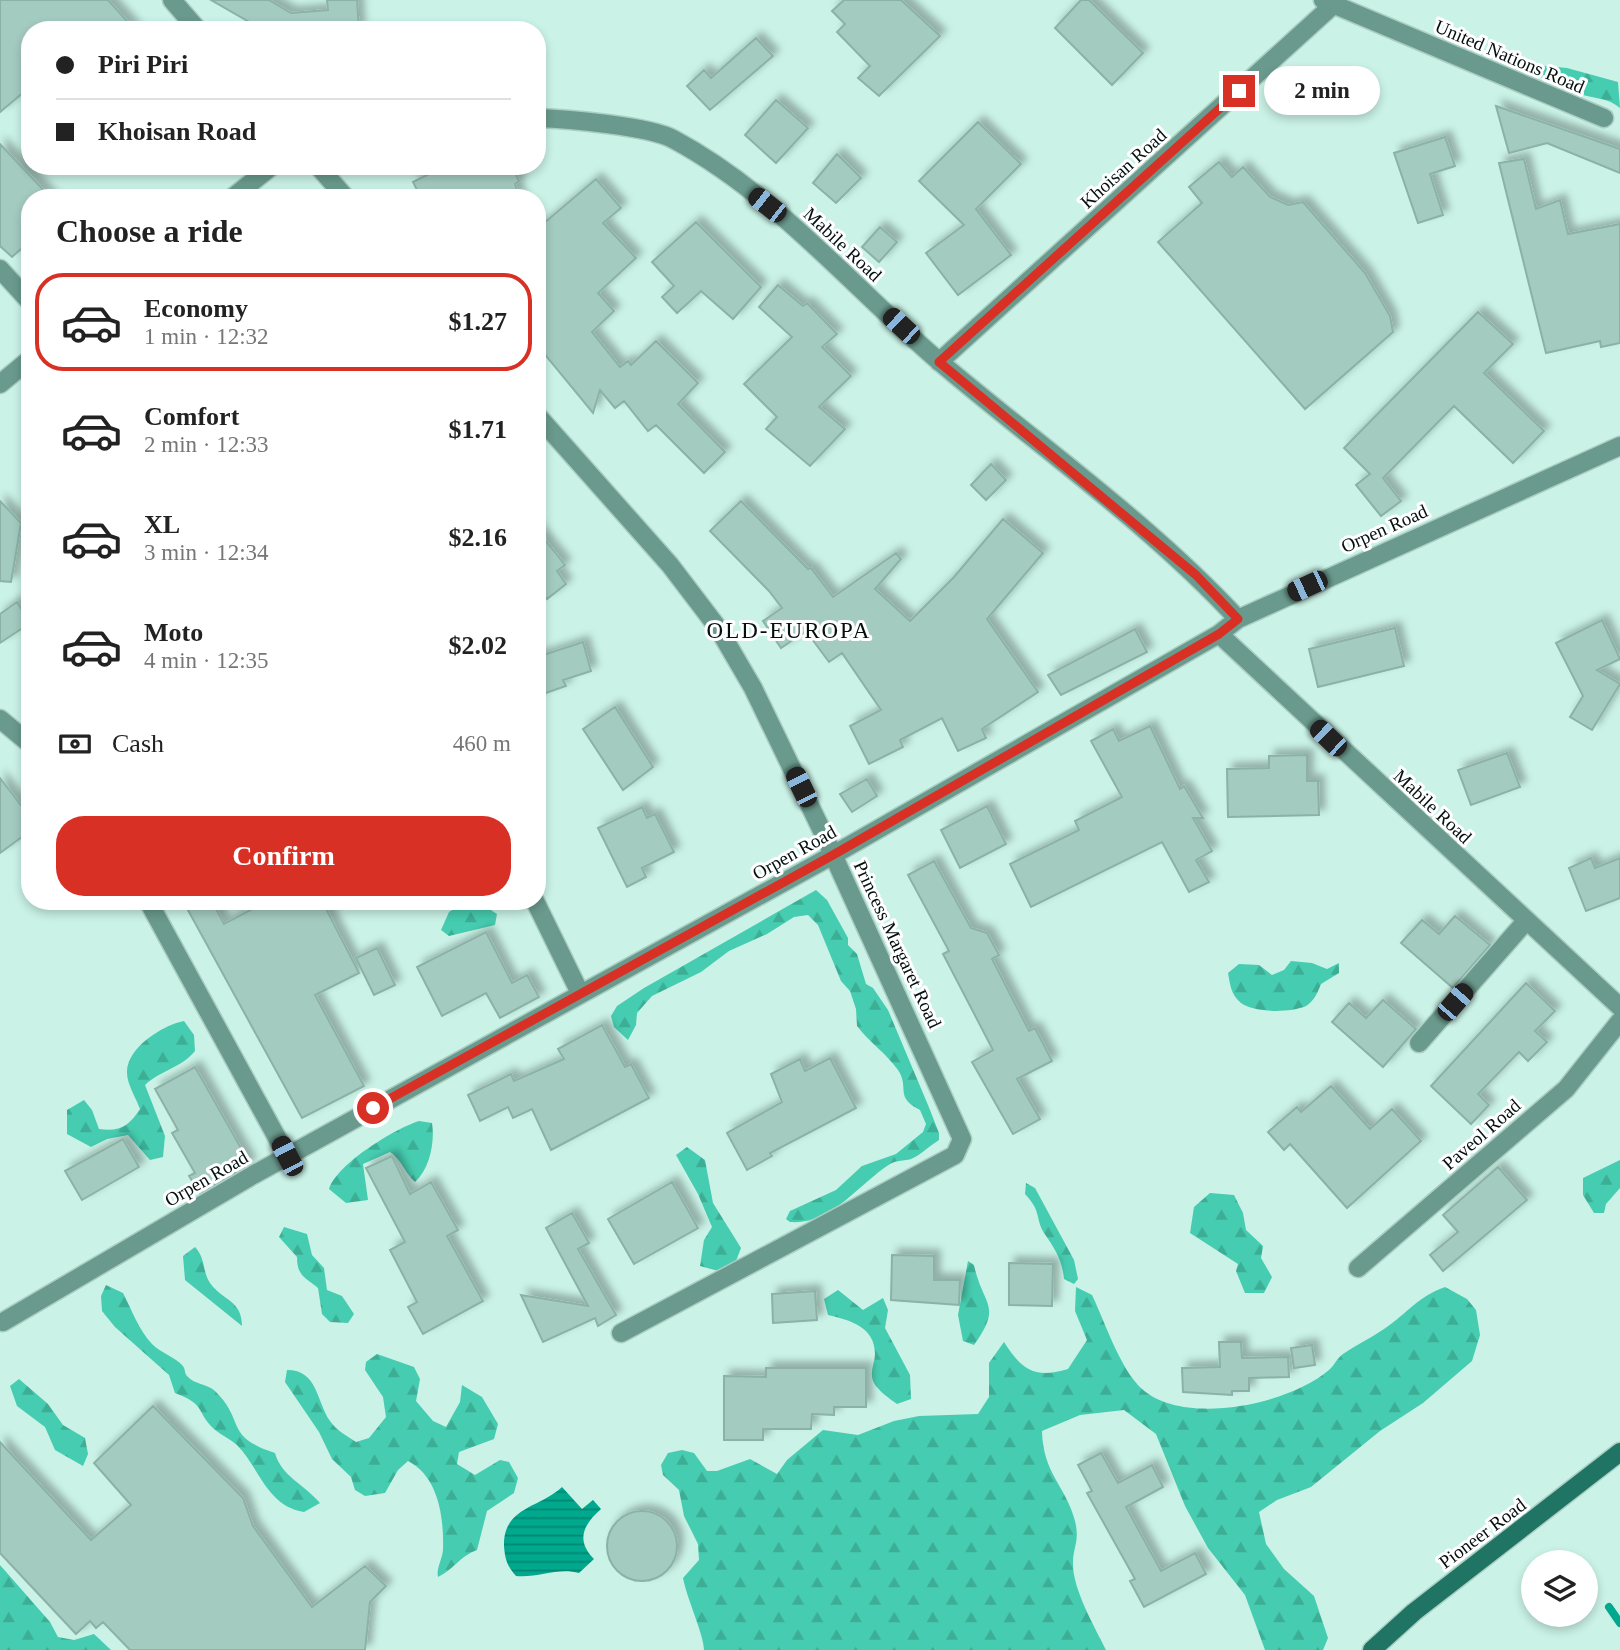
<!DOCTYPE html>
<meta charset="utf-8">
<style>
body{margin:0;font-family:"Times New Roman",serif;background:#f2f2f2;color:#222;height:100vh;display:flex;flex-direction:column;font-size:26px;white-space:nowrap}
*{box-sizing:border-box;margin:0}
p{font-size:23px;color:#767676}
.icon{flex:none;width:38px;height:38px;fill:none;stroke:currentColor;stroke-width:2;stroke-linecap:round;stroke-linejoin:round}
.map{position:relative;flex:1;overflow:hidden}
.panel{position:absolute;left:21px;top:189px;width:525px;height:721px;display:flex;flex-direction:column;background:#fff;border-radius:28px;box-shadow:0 4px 10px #0003}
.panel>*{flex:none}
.top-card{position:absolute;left:21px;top:21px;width:525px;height:154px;border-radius:28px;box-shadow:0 4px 10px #0003;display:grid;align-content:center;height:154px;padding:0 35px;background:#fff}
.fabs{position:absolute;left:1521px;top:1550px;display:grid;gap:14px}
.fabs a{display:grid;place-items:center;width:77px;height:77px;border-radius:50%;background:#fff;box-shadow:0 4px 10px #0003;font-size:35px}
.end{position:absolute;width:32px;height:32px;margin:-16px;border:9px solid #d93025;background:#fff;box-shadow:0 0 0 4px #fff}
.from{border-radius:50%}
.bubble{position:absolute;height:49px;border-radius:24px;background:#fff;box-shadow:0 4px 10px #0003;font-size:23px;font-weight:800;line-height:49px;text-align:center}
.car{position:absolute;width:21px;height:42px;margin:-21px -10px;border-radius:9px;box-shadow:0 0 5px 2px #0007;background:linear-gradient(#222 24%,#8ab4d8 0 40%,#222 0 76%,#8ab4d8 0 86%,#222 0)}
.top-card b{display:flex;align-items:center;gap:24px;height:66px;font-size:26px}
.top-card b+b{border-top:2px solid #e0e0e0}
.top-card i{width:18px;height:18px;background:#222}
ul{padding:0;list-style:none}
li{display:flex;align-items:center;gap:21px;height:98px;margin:0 14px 10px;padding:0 21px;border:4px solid transparent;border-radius:28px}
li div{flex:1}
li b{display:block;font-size:26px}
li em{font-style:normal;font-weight:800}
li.selected{border-color:#d93025}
li>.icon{width:63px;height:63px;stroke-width:1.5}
h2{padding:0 35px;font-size:32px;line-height:84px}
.pay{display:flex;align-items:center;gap:18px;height:77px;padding:0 35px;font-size:26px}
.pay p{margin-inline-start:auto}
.action{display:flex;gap:14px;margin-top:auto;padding:14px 35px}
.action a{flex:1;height:80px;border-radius:28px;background:#d93025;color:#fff;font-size:28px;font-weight:800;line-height:80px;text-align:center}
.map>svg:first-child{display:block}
.forest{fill:url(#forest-firs)}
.water{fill:url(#water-rules)}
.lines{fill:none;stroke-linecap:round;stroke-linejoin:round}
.stream{stroke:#00a88e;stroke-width:8}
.building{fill:#a4cbc0;stroke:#8cb2a7;stroke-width:2;filter:url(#shadow)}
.minor-casing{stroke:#aacec3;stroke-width:21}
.secondary-casing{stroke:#aacec3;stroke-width:21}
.minor{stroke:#6a9a8d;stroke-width:18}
.secondary{stroke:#1f7463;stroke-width:18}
.route{stroke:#d93025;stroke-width:9}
.labels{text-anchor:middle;stroke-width:6;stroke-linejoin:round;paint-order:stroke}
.street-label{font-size:19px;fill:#03100d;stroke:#fff}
.quarter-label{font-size:23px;letter-spacing:2px;fill:#03100d;stroke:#fff}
</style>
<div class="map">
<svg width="1620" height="1650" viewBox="0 0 1620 1650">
<defs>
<pattern id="forest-firs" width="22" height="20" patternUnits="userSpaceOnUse" patternTransform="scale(1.75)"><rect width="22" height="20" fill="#46ccb0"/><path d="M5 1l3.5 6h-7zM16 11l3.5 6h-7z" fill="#3cae96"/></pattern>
<pattern id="water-rules" width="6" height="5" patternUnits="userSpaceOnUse" patternTransform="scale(1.75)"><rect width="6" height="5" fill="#00a88e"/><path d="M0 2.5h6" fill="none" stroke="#008772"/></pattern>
<filter id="shadow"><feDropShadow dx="6" dy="-6" stdDeviation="3.5" flood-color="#0004"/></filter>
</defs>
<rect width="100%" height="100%" fill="#caf2e6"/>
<path class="forest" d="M1535,65L1567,68L1618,82L1620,108C1608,98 1597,99 1583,95C1570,92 1544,80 1532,72Z
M816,890L827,900L848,938V945L857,954L866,984L873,988L888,1010L928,1105L939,1133V1140C929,1146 921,1155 911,1159C904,1161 897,1160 890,1164C857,1185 832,1225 790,1222L786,1219L790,1211L836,1190L862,1166L896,1154L923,1132L926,1124L920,1110C894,1097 910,1088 898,1070C886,1053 869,1042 857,1026L856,1009L850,991L841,981L818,925L808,915L794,917L767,934L729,951L701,972L652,996L637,1013L636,1025L628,1040L614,1027L611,1016L617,1006L644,988Z
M466,901H477L497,914L495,925L449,936L441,930L449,912Z
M1291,961L1312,963L1327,969L1339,963V973L1321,984C1318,992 1314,1001 1306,1006C1290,1013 1255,1013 1241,1003C1231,995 1230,984 1228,973L1239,964L1259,965L1272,975L1284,970Z
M184,1021L194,1035L195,1051C181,1068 161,1070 145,1085L165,1136L163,1157L150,1160L128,1135L107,1139L91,1147L67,1134V1110L84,1100L92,1110L99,1129C120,1132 129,1126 140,1109C136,1098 127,1084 127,1073C126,1048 163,1025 184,1021Z
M419,1121L432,1123C435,1141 430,1169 415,1182C404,1172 402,1160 390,1152L363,1164L368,1200L346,1203L329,1189C337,1164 394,1129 419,1121Z
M687,1147L705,1160L713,1203L741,1248L736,1261L722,1272L700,1266L704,1240L712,1227L698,1194L676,1155Z
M1620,1160V1188L1606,1204L1604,1213H1594L1583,1195V1178Z
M1026,1183L1035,1188L1074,1260L1078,1279L1074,1284L1064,1279C1062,1259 1055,1249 1044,1233C1035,1218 1042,1212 1025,1194Z
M1210,1193L1234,1195L1243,1213L1246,1230L1263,1246L1261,1258L1272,1277L1264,1293H1245L1236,1271L1238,1264L1190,1233L1194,1207Z
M284,1227L307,1234L312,1255L324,1268L327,1290L342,1296L354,1314L348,1323L330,1322L322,1314L318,1288C305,1277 297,1276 297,1257L279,1237Z
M195,1247C206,1259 202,1271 210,1283C223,1301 242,1300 242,1326L185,1280L183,1256Z
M968,1261L974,1265C983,1307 1003,1304 974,1345L963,1341L958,1315Z
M106,1285L123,1293C132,1310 138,1329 152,1344C161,1353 175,1357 183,1366C186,1371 184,1372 187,1376C195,1385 208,1384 215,1391C246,1421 223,1436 275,1453C281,1476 305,1485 320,1503L304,1512C267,1506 260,1469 237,1445C230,1439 221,1435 214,1429C195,1411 207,1405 175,1393L169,1375L115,1327L102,1311L101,1296Z
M1076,1287L1092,1295C1105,1322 1120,1369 1142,1389C1184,1427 1290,1404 1329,1370C1334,1366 1337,1358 1343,1354C1356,1345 1371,1338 1384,1329C1408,1313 1417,1297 1445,1287L1467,1299L1476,1310L1480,1335L1472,1361L1423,1403L1380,1431L1311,1487L1277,1500L1259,1512L1266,1544L1284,1569L1314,1596L1328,1638L1323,1650H1265L1245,1595L1208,1548L1185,1506L1156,1434L1124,1410L1080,1415L1042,1431C1043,1474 1066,1486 1075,1521C1080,1542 1073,1546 1073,1563C1072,1588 1095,1628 1106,1650H704C704,1635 687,1599 683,1578L699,1560L698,1544L684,1516L679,1490L663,1475L661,1465L668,1453L682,1450L694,1453L707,1471H717L750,1459L777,1474L787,1460L823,1430L858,1435L894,1421L919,1416L978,1414L989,1397V1363L1004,1342C1022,1370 1034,1379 1068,1369L1087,1340L1075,1311Z
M838,1290L863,1310L883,1298L888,1310L885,1328L910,1375L911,1399L897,1404C889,1398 872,1387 872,1376C871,1369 875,1361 875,1354C875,1327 850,1320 828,1315L824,1299Z
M377,1354L414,1367L420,1379L416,1401L433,1421L446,1427L460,1402L462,1385L482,1397L498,1424L494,1439L459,1452L457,1464L475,1475L500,1460L509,1462L518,1478L514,1493L487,1511L477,1550C460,1556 453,1570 438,1577C436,1569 442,1560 443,1550C444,1518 439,1477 408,1461L398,1470L385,1493L365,1496L355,1490L351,1477L332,1459L319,1432L285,1382L287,1370C318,1370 316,1401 330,1421C337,1431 347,1436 356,1442L369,1438L386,1417L383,1397L365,1370L366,1362Z
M19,1379L48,1404L63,1425L85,1438L88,1454L83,1466L55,1450L45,1427L17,1406L10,1386Z
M0,1565L50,1622L58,1637L74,1640L94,1634L111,1650H0Z"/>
<path class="water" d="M562,1487L582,1509L593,1500L601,1509C584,1524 575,1540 594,1559L579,1573C558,1567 539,1578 516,1576C507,1566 505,1559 504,1546C503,1507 540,1508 562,1487Z"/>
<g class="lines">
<path class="stream" d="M1609,1607L1620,1623"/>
</g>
<path class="building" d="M0,0H108L135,30H30V87L0,112Z
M211,0H269L291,13L328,10L327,0H357L359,30H263Z
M844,0H901L940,36L879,96L858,78L870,66L837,32L845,24L832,11Z
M1081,0H1089L1143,53L1112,85L1055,28Z
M756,38L773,56L710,110L687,86L704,70L711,78Z
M776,100L808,128L776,163L745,135Z
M1496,106L1620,149V173L1547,143L1509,153Z
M978,122L1021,164L976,209L1011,255L958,295L926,253L964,225L919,181Z
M1445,137L1455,166L1430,174L1443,215L1418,223L1394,153Z
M0,144L51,198H30V241L12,257L0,246Z
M837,154L861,178L836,203L813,183Z
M1524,159L1536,209L1560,200L1568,234L1620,224V343L1601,347L1600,341L1546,353L1499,163Z
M1219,162L1232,177L1243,167L1270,197L1288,205L1303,202L1365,273L1390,316L1393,332L1305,409L1158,242L1202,203L1189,187Z
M445,166H512L519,181L515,184L520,198H421L413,182Z
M596,179L621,208L603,223L636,258L598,293L614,311L592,332L620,367L628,361L631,365L656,341L698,383L678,404L725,452L704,473L656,425L648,431L624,401L615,408L600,390L593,413L537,345V229Z
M696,222L761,287L733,319L701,291L677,313L662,297L674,286L652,262Z
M880,227L897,242L879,262L862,247Z
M778,285L803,306L807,303L837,334L822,347L851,376L819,407L845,429L810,466L766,429L777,417L744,384L792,337L759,307Z
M1478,312L1513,344L1484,373L1544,431L1513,463L1454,406L1383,478L1401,501L1381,516L1356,485L1370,474L1344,448Z
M991,464L1006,480L986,500L971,485Z
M0,501L21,523L11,582L0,581Z
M741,501L808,569L811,568L833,597L896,553L901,559L875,589L910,621L954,577L1003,519L1043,553L987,619L1038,692L982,729L986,738L958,751L942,718L900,740L903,747L869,764L850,726L881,710L842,653L829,662L806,631L781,648L763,621L782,608L769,591L710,531Z
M537,530L565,565L557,571L566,584L547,599L537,587Z
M17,602L30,623L0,643V614Z
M1602,620L1620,659L1597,670L1620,684L1592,730L1570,717L1583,696L1556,643Z
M1395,628L1404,666L1318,687L1309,649Z
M1135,629L1147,652L1061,695L1048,675Z
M583,642L591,671L563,680L566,686L537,696V657Z
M615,707L653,767L623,790L583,729Z
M1150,726L1180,789L1184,786L1203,818H1193L1212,851L1196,860L1209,882L1189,892L1162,842L1031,907L1010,864L1079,830L1075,821L1122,797L1091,741L1113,729L1119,741Z
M1507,753L1520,787L1471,805L1458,770Z
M1307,755V781H1318L1319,815L1228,817L1227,769L1269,768V756Z
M0,778L30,817V831L0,853Z
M867,779L877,796L852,812L840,794Z
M987,806L1006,844L960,868L941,830Z
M642,807L647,818L655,814L674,852L642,868L646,877L627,887L598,828Z
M1591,858L1595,868L1620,858V898L1586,911L1569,868Z
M934,861L971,928L987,933L999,955L992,959L1029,1031L1035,1028L1052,1061L1017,1079L1040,1119L1013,1134L972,1062L993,1050L943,954L949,951L908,875Z
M183,901H212L224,924L268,901H322L359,973L315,995L364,1086L302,1118Z
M1455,916L1490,945L1453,988L1401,943L1422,920L1439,934Z
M486,932L512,983L527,975L539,997L500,1018L486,993L442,1016L417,967Z
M377,948L395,985L374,995L356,958Z
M1526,983L1555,1011L1535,1031L1547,1042L1528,1061L1519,1052L1478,1094L1489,1105L1471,1124L1431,1086Z
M1383,1000L1416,1029L1383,1067L1332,1022L1349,1003L1366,1018Z
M602,1025L625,1067L631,1064L649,1098L551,1150L532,1109L513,1118L508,1107L480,1121L468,1095L511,1074L514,1081L564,1059L558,1049Z
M830,1058L856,1108L770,1153L772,1156L747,1170L727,1133L782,1102L771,1074L800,1059L805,1071Z
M195,1067L250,1164L200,1193L189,1176L195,1173L172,1133L178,1130L155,1089Z
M1331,1086L1370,1129L1392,1109L1421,1141L1347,1208L1290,1144L1284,1150L1268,1132L1297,1107L1301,1112Z
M123,1139L139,1167L82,1200L65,1171Z
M392,1156L410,1194L431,1182L458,1230L447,1236L483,1301L423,1334L408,1307L417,1302L390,1250L405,1242L366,1168Z
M1498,1167L1527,1200L1443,1271L1430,1255L1458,1232L1443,1215Z
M672,1182L698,1228L634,1264L608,1219Z
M572,1213L589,1243L578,1249L616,1315L598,1326L595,1318L543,1342L521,1295L588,1306L546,1228Z
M892,1255L934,1256V1280H960L959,1305L891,1300Z
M1009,1263L1053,1264L1052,1306L1009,1305Z
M815,1291L817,1320L773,1323L772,1294Z
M1219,1342H1241L1242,1358L1288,1357L1289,1377L1249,1378V1391H1232V1395L1183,1392L1182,1368L1220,1367Z
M1312,1345L1315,1365L1294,1368L1291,1348Z
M766,1368H866V1407H834V1415L812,1414L811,1429H763V1440H724V1376L766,1377Z
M153,1406L243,1498L253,1526L312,1607L365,1566L386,1586L370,1602L365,1650H130L103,1622L96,1628L90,1621L76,1634L0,1553V1442L91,1540L131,1505L94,1463Z
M1101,1453L1118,1483L1152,1465L1163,1487L1126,1507L1161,1571L1195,1553L1206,1574L1144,1607L1130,1581L1135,1579L1087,1493L1092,1491L1078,1465Z
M607 1546a35 35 0 1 1 70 0a35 35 0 1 1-70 0Z"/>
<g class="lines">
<defs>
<path id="minor" d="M172,0L198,30
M1323,0L1604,118
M537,118C566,119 649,126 673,139C776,194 853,288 941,363C1040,447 1149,523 1238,619
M318,166L346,198
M232,198L272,166
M0,269L30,302
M939,362L1333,5
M0,384L30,359
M537,415L670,565L718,628L753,688L825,837L962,1139L955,1155L621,1333
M1219,634L1620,1007
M0,719L30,744
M148,901L287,1156
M535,901L580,993
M1419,1043L1526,921
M1358,1268L1566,1089L1620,1021
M3,1322L253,1175L833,855L1219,634L1238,619L1620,446"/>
<path id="secondary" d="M1372,1650L1414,1612L1620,1452"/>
</defs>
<use href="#minor" class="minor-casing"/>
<use href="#secondary" class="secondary-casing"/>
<use href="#minor" class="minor"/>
<use href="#secondary" class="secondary"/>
</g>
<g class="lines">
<path class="route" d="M373,1108L833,855L1219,634L1238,619L1196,575L939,362L1239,91"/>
</g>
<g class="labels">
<g class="street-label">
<text transform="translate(1510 56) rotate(23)" y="7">United Nations Road</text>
<text transform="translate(1123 168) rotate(-42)" y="7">Khoisan Road</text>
<text transform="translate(843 244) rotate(43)" y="7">Mabile Road</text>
<text transform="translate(1384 528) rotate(-24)" y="7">Orpen Road</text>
<text transform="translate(1433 806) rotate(43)" y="7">Mabile Road</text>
<text transform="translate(794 852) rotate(-29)" y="7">Orpen Road</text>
<text transform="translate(898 944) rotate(65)" y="7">Princess Margaret Road</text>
<text transform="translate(1481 1134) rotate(-41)" y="7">Paveol Road</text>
<text transform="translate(206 1178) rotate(-30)" y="7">Orpen Road</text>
<text transform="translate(1482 1533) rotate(-37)" y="7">Pioneer Road</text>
</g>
<g class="quarter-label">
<text x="789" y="638">OLD-EUROPA</text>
</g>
</g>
</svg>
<div class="fabs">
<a><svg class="icon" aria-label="layers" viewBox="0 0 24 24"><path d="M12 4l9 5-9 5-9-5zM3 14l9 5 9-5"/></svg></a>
</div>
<i class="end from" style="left:373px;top:1108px"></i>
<i class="end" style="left:1239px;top:91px"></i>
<div class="bubble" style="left:1264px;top:66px;width:116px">2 min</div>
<i class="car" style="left:767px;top:205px;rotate:308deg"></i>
<i class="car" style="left:901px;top:326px;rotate:313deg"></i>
<i class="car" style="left:1307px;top:586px;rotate:245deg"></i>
<i class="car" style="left:1328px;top:738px;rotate:314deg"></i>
<i class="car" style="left:801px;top:787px;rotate:334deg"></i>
<i class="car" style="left:1455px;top:1002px;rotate:41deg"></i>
<i class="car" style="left:287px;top:1156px;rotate:332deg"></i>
<div class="top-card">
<b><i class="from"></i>Piri Piri</b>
<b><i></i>Khoisan Road</b>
</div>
<section class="panel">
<h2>Choose a ride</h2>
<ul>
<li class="selected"><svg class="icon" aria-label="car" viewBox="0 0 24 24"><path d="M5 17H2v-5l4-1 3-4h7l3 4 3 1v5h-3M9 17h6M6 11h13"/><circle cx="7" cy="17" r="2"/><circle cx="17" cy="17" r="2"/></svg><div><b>Economy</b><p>1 min · 12:32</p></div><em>$1.27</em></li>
<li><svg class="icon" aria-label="car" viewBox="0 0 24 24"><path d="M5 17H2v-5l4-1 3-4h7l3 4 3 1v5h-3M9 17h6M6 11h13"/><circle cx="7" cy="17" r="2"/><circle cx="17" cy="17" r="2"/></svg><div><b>Comfort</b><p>2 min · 12:33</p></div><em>$1.71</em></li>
<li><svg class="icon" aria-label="car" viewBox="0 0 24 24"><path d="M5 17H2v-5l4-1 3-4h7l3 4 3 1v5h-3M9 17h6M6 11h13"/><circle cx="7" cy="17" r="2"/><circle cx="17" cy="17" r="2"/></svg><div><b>XL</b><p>3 min · 12:34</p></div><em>$2.16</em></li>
<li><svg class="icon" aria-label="car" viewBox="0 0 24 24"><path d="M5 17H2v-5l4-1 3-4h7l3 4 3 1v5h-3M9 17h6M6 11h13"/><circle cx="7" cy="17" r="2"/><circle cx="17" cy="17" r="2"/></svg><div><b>Moto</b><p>4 min · 12:35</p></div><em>$2.02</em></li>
</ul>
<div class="pay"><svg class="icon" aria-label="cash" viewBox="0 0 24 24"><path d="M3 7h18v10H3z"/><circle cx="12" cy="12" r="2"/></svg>Cash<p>460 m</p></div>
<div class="action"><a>Confirm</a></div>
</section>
</div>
